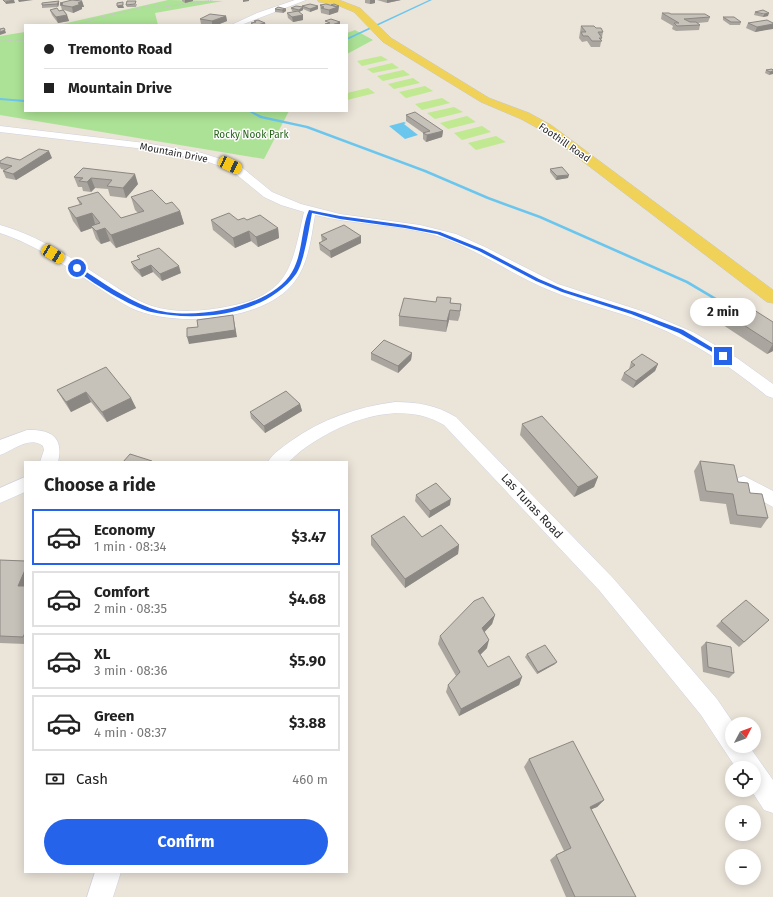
<!DOCTYPE html>
<meta charset="utf-8">
<style>
body{margin:0;font-family:"Fira Sans",sans-serif;background:#f2f2f2;color:#222;height:100vh;display:flex;flex-direction:column;font-size:15px;white-space:nowrap}
*{box-sizing:border-box;margin:0}
p{font-size:13px;color:#767676}
.icon{flex:none;width:22px;height:22px;fill:none;stroke:currentColor;stroke-width:2;stroke-linecap:round;stroke-linejoin:round}
.map{position:relative;flex:1;overflow:hidden}
.drawer{position:absolute;left:24px;top:461px;width:324px;height:412px;display:flex;flex-direction:column;background:#fff;border-radius:0px;box-shadow:0 2px 10px #0003}
.drawer>*{flex:none}
.top-card{position:absolute;left:24px;top:24px;width:324px;height:88px;border-radius:0px;box-shadow:0 2px 10px #0003;display:grid;align-content:center;height:88px;padding:0 20px;background:#fff}
.needle{width:26px;rotate:49deg}
.buttons{position:absolute;left:725px;top:717px;display:grid;gap:8px}
.buttons a{display:grid;place-items:center;width:36px;height:36px;border-radius:50%;background:#fff;box-shadow:0 2px 10px #0003;font-size:20px}
.end{position:absolute;width:18px;height:18px;margin:-9px;border:5px solid #2563eb;background:#fff;box-shadow:0 0 0 2px #fff}
.from{border-radius:50%}
.bubble{position:absolute;height:28px;border-radius:14px;background:#fff;box-shadow:0 2px 10px #0003;font-size:13px;font-weight:700;line-height:28px;text-align:center}
.car{position:absolute;width:12px;height:24px;margin:-12px -6px;border-radius:5px;box-shadow:0 0 3px 1px #0007;background:linear-gradient(#f5c518 24%,#345 0 40%,#f5c518 0 76%,#345 0 86%,#f5c518 0)}
.top-card b{display:flex;align-items:center;gap:14px;height:38px;font-size:15px}
.top-card b+b{border-top:1px solid #e0e0e0}
.top-card i{width:10px;height:10px;background:#222}
ul{padding:0;list-style:none}
li{display:flex;align-items:center;gap:12px;height:56px;margin:0 8px 6px;padding:0 12px;border:2px solid #e0e0e0;border-radius:0px}
li div{flex:1}
li b{display:block;font-size:15px}
li em{font-style:normal;font-weight:700}
li.on{border-color:#2563eb}
li>.icon{width:36px;height:36px;stroke-width:1.5}
h2{padding:0 20px;font-size:18px;line-height:48px}
.pay{display:flex;align-items:center;gap:10px;height:44px;padding:0 20px;font-size:15px}
.pay p{margin-inline-start:auto}
.primary-button{display:flex;gap:8px;margin-top:auto;padding:8px 20px}
.primary-button a{flex:1;height:46px;border-radius:24px;background:#2563eb;color:#fff;font-size:16px;font-weight:700;line-height:46px;text-align:center}
.map>svg:first-child{display:block}
.green{fill:#ace295}
.pitch{fill:#c0e991}
.water{fill:#6bc6ee}
.lines{fill:none;stroke-linecap:round;stroke-linejoin:round}
.stream{fill:#6bc6ee;fill-rule:evenodd}
.minor-casing{stroke:#cfd1e1;stroke-width:1}
.major-casing{stroke:#c7c7c7;stroke-width:1}
.path{stroke:#c7c7c7;stroke-width:1;stroke-dasharray:1.5 1;stroke-linecap:butt}
.minor{fill:#fff;fill-rule:evenodd}
.major{fill:#f0d259;fill-rule:evenodd}
.wall{fill:#aaa69f}
.shaded-wall{fill:#8b8782}
.building{fill:#c6c1b9;stroke:#8b8782}
.route{fill:#2563eb}
.labels{text-anchor:middle;stroke-width:3;stroke-linejoin:round;paint-order:stroke}
.far-park-label{font-size:10px;fill:#266419;stroke:#fff}
.far-street-label{font-size:10px;fill:#282828;stroke:#fff}
.street-label{font-size:12px;fill:#282828;stroke:#fff}
</style>
<div class="map">
<svg width="773" height="897" viewBox="0 0 773 897">
<rect width="100%" height="100%" fill="#ebe4d9"/>
<path class="green" d="M168,0L223,1L155,13L158,25H58Z
M355,30L373,40L347,54V33Z
M25,32V111H289L264,159L0,115V36Z"/>
<path class="pitch" d="M381,56L388,60L362,66L357,61Z
M392,63L399,68L373,73L367,69Z
M403,70L410,75L383,81L377,76Z
M413,78L420,83L394,89L388,84Z
M425,86L433,91L406,98L399,92Z
M368,88L375,93L347,100V93Z
M442,98L450,103L422,110L415,104Z
M454,107L463,112L435,119L427,113Z
M467,116L476,122L448,129L440,123Z
M482,126L491,132L462,140L454,133Z
M496,136L506,142L476,150L468,143Z"/>
<path class="water" d="M404,122L406,123L404,124L418,135L405,139L389,126Z"/>
<g class="lines">
<path class="stream" d="M429,0H432L347,40V38Z
M0,98L25,100V102L0,100Z
M248,111H251L262,116L308,126L426,170L489,197L541,216L688,281L740,312L739,313H737L686,283L539,218L487,199L424,172L306,128L260,118Z"/>
<defs>
<path id="minor" d="M295,0H306L241,25H231L257,13Z
M0,126L145,143L202,153L239,165L272,192L301,204L340,214L420,225L456,234L485,247L558,284L648,313L693,332L737,358L773,384V398L767,396C732,368 695,342 652,325C618,311 582,304 549,290C510,274 475,247 434,235C396,224 354,225 315,215C311,238 309,262 295,281C266,322 174,328 131,308C118,301 105,292 93,284C63,264 34,244 0,233V225C37,235 70,257 102,278C118,288 134,300 152,306C177,314 206,311 230,306C291,294 292,264 304,212L281,205L264,197L231,170L200,159L145,149L0,132Z
M395,402C417,402 436,405 456,417L613,578L717,699L734,724H732V746H749L773,780V813L764,810L751,790H754V768H736L701,715L599,590L444,425C407,402 357,416 322,437C312,443 302,449 294,457C292,459 290,461 287,462C281,463 274,462 268,462C273,453 283,447 291,441C322,419 357,407 395,402Z
M27,430C51,429 64,437 58,462H40L44,450L43,446C30,435 12,451 0,455V440Z
M744,476L773,491V507L738,488L735,483L738,478Z
M25,477V492L0,503V488Z
M95,872H121L113,897H87Z"/>
<path id="major" d="M318,0H339L360,8L391,38L489,98L529,113L551,125L773,290V303L767,302L543,131L521,119L481,102L383,42L354,12L337,5L319,2Z"/>
</defs>
<use href="#minor" class="minor-casing"/>
<use href="#major" class="major-casing"/>
<path class="path" d="M78,25L94,19L145,7H165L213,0
M0,41L25,40"/>
<use href="#minor" class="minor"/>
<use href="#major" class="major"/>
</g>
<path class="wall" d="M182,0H193V1L185,3L182,1Z
M365,0H375V3L370,4L365,3Z
M377,0H401L387,3Z
M59,1V4L58,7L42,8V5Z
M82,1L84,7H82V9L73,13L64,10L67,15L69,21L58,23L52,15L50,10L59,11L63,10H62L60,3Z
M137,4L136,7H127L126,5Z
M320,5H331L339,6L338,12L329,15L321,13Z
M302,6H318V9L310,12L303,9V10L299,12L303,20L293,22L288,18L287,13L294,12L292,11L291,8L302,7Z
M275,9H286V11L283,13L275,12Z
M755,12L768,16L763,17L754,15Z
M662,13L671,14L710,17L708,22L698,23L700,25L699,30L676,31L672,29L673,26L661,19Z
M226,16L227,21L217,25H206L201,24L200,19Z
M723,17L741,22L740,25H730L723,20Z
M748,23H773V28L755,32L746,28Z
M581,26L596,28L603,32L600,47H591L587,41L582,42L579,38Z
M772,69L769,75L765,73L766,70Z
M406,115L443,131L442,137L426,142L423,139V133L406,121Z
M52,158L16,180L6,178L3,171L5,170L1,169L0,167V161Z
M83,168L138,184L126,198L110,196L108,189L95,188L91,192L83,191L82,187H78L74,177Z
M550,169L568,178L556,180L550,172Z
M131,197L166,204L180,211L184,224L116,248L110,241L101,244L96,239L92,228L81,232L73,221L68,208L80,205L77,198L121,218L138,213L135,210Z
M211,220H247L278,228L279,238L258,247L251,241L235,248L213,230Z
M321,235L361,243L331,258L320,250L319,243L322,242Z
M137,256L181,273L162,281L153,272L142,277L134,269L131,262L139,259Z
M451,298L450,303L461,304L460,315L458,321L449,320L446,332L399,326V316L436,302Z
M725,313L773,322V351L767,354L720,323Z
M371,353H412L411,360L398,373L371,360Z
M631,362L658,364L655,371L633,388L621,380L624,373L629,369Z
M57,390L131,398L136,408L107,422L91,402L71,412L63,400Z
M300,404L302,411L265,433L251,418L250,412Z
M522,424L598,477L594,487L574,497L520,435Z
M700,461L738,482L750,493L768,518L761,528L730,524L726,504L700,501L694,471Z
M416,495L450,505L429,518L415,501Z
M371,536L422,537L459,545L458,554L405,588L371,545Z
M0,560L25,561V644L0,643Z
M495,615L492,624L484,632L487,648L480,655L488,667L522,677L519,685L459,716L446,692L448,685L456,676L438,644L440,636Z
M769,620L739,647L716,626L721,621Z
M706,642L734,673L729,678L703,672L701,647Z
M527,654L555,664L537,674L525,657Z
M529,759L604,800L597,807L591,809L636,897H566L550,860L556,855L564,851L524,767Z"/>
<path class="shaded-wall" d="M14,0L15,3L6,4L5,2Z
M18,0H33L19,2Z
M185,0H193V1L185,3Z
M243,0H249V1L243,2Z
M370,0H375V3L370,4Z
M387,0H401L387,3Z
M59,1V4L58,7L57,4Z
M82,1L84,7H82V9L73,13L72,7L78,3Z
M123,5L124,8H118L117,6Z
M318,6V9L310,12V9Z
M339,6L338,12L329,15V10Z
M303,7V10L299,12V10Z
M286,9V11L283,13L282,10Z
M769,13L768,16L763,17L764,14Z
M67,15L69,21L58,23L56,17Z
M303,15V20L293,22L292,17Z
M226,16L227,21L217,25H212V21Z
M340,22V25H332Z
M265,23L266,25H257Z
M773,24V29L755,32L757,27Z
M5,30L6,33L0,35V32Z
M773,71V74L769,75L770,72Z
M443,131L442,137L426,142L427,135Z
M49,151L52,158L16,180L13,174Z
M135,174L138,184L126,198L123,188Z
M569,175L568,178L556,180L557,176Z
M91,178L95,188L91,192L87,182Z
M180,211L184,224L116,248L111,235Z
M92,213L96,227L91,226L92,228L81,232L76,218Z
M105,228L110,241L101,244L96,231Z
M278,228L279,238L258,247L256,237Z
M249,231L251,241L235,248L233,238Z
M361,236V243L331,258L330,251Z
M151,265L153,272L142,277L139,270Z
M179,266L181,273L162,281L160,274Z
M450,310L449,320L446,332L447,321Z
M233,315L237,337L189,344L187,337Z
M773,344V351L767,354Z
M412,353L411,360L398,373V366Z
M658,364L655,371L633,388L636,381Z
M86,392L91,402L71,412L66,402Z
M131,398L136,408L107,422L102,412Z
M300,404L302,411L265,433L264,426Z
M598,477L594,487L574,497L578,487Z
M451,499L450,505L429,518L430,511Z
M459,545L458,554L405,588V579Z
M25,570V594L18,586Z
M495,615L492,624L480,637L482,628Z
M489,640L487,648L476,659L478,651Z
M557,662L555,664L537,674L538,672Z
M522,677L519,685L459,716L461,709Z
M604,800L597,807L583,813L590,807Z"/>
<path class="building" d="M3,0H14L5,2Z
M72,0L82,1L78,3L81,4L72,7L60,5L63,4L60,3Z
M59,1L57,4L42,5V3Z
M127,1H136L135,4L126,5Z
M123,2V5L117,6V3Z
M310,4L318,6L310,9L302,6Z
M326,4L338,7L329,10L321,8L324,7L320,5Z
M334,4L339,6L337,7L331,5Z
M296,6L303,7L299,10L291,8Z
M278,7L286,9L282,10L275,9Z
M57,8L59,11L63,10L67,15L56,17L50,10Z
M763,10L769,13L764,14L755,12Z
M298,11L303,15L292,17L287,13Z
M662,13H669L671,14H705L710,17L684,19L690,22H696L700,25L677,26L674,23H679Z
M210,14L226,16L212,21L200,19Z
M723,17H734L741,22H731Z
M331,19L340,22L332,25L325,24L330,23L325,21Z
M258,20L265,23L257,25H254L251,23L256,22L254,21Z
M767,20L773,23V24L757,27L748,23Z
M581,26H594L596,28H601L603,32H598L602,38H599L602,41H592L588,36H583L581,32H586Z
M4,28L5,30L0,32V29Z
M772,69L773,70V71L770,72L766,70Z
M415,112L443,131L427,135L423,133L430,131L406,115Z
M39,149L49,151L13,174L3,171L12,166L0,163V161L7,157L20,160Z
M562,167L569,175L557,176L550,169Z
M83,168L135,174L123,188L107,186L112,180L91,178L87,182L79,181L83,178L74,177Z
M152,190L166,204L172,202L180,211L111,235L105,228L96,231L91,226L100,223L92,213L76,218L68,208L82,204L77,198L98,192L121,218L144,211L131,197Z
M229,213L238,220L244,218L247,220L260,215L278,228L256,237L249,231L233,238L211,220Z
M344,225L361,236L330,251L319,243L327,239L321,235Z
M159,248L179,266L160,274L151,265L139,270L131,262L140,259L137,256Z
M437,297L451,298L450,303L461,304L460,311L450,310L447,321L399,316L404,298L436,302Z
M743,303L773,322V344L725,313Z
M233,315L235,330L187,337V328L198,327L197,320Z
M384,340L412,353L398,366L371,353Z
M642,354L658,364L636,381L624,373L635,365L631,362Z
M106,367L131,398L102,412L86,392L66,402L57,390Z
M286,391L300,404L264,426L250,412Z
M542,416L598,477L578,487L522,424Z
M130,454L152,461L151,462H123Z
M700,461L734,465L738,482L748,483L750,493L762,494L768,518L737,515L733,494L706,491Z
M436,483L451,499L430,511L416,495Z
M404,516L422,537L441,525L459,545L405,579L371,536Z
M0,560L25,561V570L18,586H25V633L23,637L0,636Z
M483,597L495,615L482,628L489,640L478,651L488,667L509,656L522,677L461,709L448,685L460,672L440,636L474,601Z
M746,600L769,620L744,642L721,621Z
M706,642L731,647L734,673L708,667Z
M545,645L557,662L538,672L527,654Z
M573,741L604,800L590,807L636,897H575L556,855L571,848L529,759Z"/>
<path class="route" d="M309,210L340,216L405,225L440,232L482,249L539,279L565,290L635,312L683,330L726,356L721,357L679,333L631,314L562,292L536,281L479,251L437,234L405,228L340,219L312,213C309,228 304,263 296,274C265,316 197,322 151,312C133,308 88,281 74,268L79,267C102,282 124,298 150,308C187,322 271,309 292,272C303,253 301,229 309,210Z"/>
<g class="labels">
<g class="far-park-label">
<text x="251" y="138">Rocky Nook Park</text>
</g>
<g class="far-street-label">
<text transform="translate(565 142) rotate(35)" y="4">Foothill Road</text>
<text transform="translate(174 152) rotate(11)" y="4">Mountain Drive</text>
</g>
<g class="street-label">
<text transform="translate(532 506) rotate(47)" y="4">Las Tunas Road</text>
</g>
</g>
</svg>
<div class="buttons">
<a><svg class="needle" viewBox="-14 -14 28 28"><path d="M0-13l5 13h-10z" fill="#e53935"/><path d="M0 13l5-13h-10z" fill="#767676"/></svg></a>
<a><svg class="icon" aria-label="locate" viewBox="0 0 24 24"><circle cx="12" cy="12" r="6"/><path d="M12 2v4M12 18v4M2 12h4M18 12h4"/></svg></a>
<a>+</a>
<a>−</a>
</div>
<i class="end from" style="left:77px;top:268px"></i>
<i class="end" style="left:723px;top:356px"></i>
<div class="bubble" style="left:690px;top:298px;width:66px">2 min</div>
<i class="car" style="left:230px;top:165px;rotate:115deg"></i>
<i class="car" style="left:53px;top:254px;rotate:121deg"></i>
<div class="top-card">
<b><i class="from"></i>Tremonto Road</b>
<b><i></i>Mountain Drive</b>
</div>
<section class="drawer">
<h2>Choose a ride</h2>
<ul>
<li class="on"><svg class="icon" aria-label="car" viewBox="0 0 24 24"><path d="M5 17H2v-5l4-1 3-4h7l3 4 3 1v5h-3M9 17h6M6 11h13"/><circle cx="7" cy="17" r="2"/><circle cx="17" cy="17" r="2"/></svg><div><b>Economy</b><p>1 min · 08:34</p></div><em>$3.47</em></li>
<li><svg class="icon" aria-label="car" viewBox="0 0 24 24"><path d="M5 17H2v-5l4-1 3-4h7l3 4 3 1v5h-3M9 17h6M6 11h13"/><circle cx="7" cy="17" r="2"/><circle cx="17" cy="17" r="2"/></svg><div><b>Comfort</b><p>2 min · 08:35</p></div><em>$4.68</em></li>
<li><svg class="icon" aria-label="car" viewBox="0 0 24 24"><path d="M5 17H2v-5l4-1 3-4h7l3 4 3 1v5h-3M9 17h6M6 11h13"/><circle cx="7" cy="17" r="2"/><circle cx="17" cy="17" r="2"/></svg><div><b>XL</b><p>3 min · 08:36</p></div><em>$5.90</em></li>
<li><svg class="icon" aria-label="car" viewBox="0 0 24 24"><path d="M5 17H2v-5l4-1 3-4h7l3 4 3 1v5h-3M9 17h6M6 11h13"/><circle cx="7" cy="17" r="2"/><circle cx="17" cy="17" r="2"/></svg><div><b>Green</b><p>4 min · 08:37</p></div><em>$3.88</em></li>
</ul>
<div class="pay"><svg class="icon" aria-label="cash" viewBox="0 0 24 24"><path d="M3 7h18v10H3z"/><circle cx="12" cy="12" r="2"/></svg>Cash<p>460 m</p></div>
<div class="primary-button"><a>Confirm</a></div>
</section>
</div>
